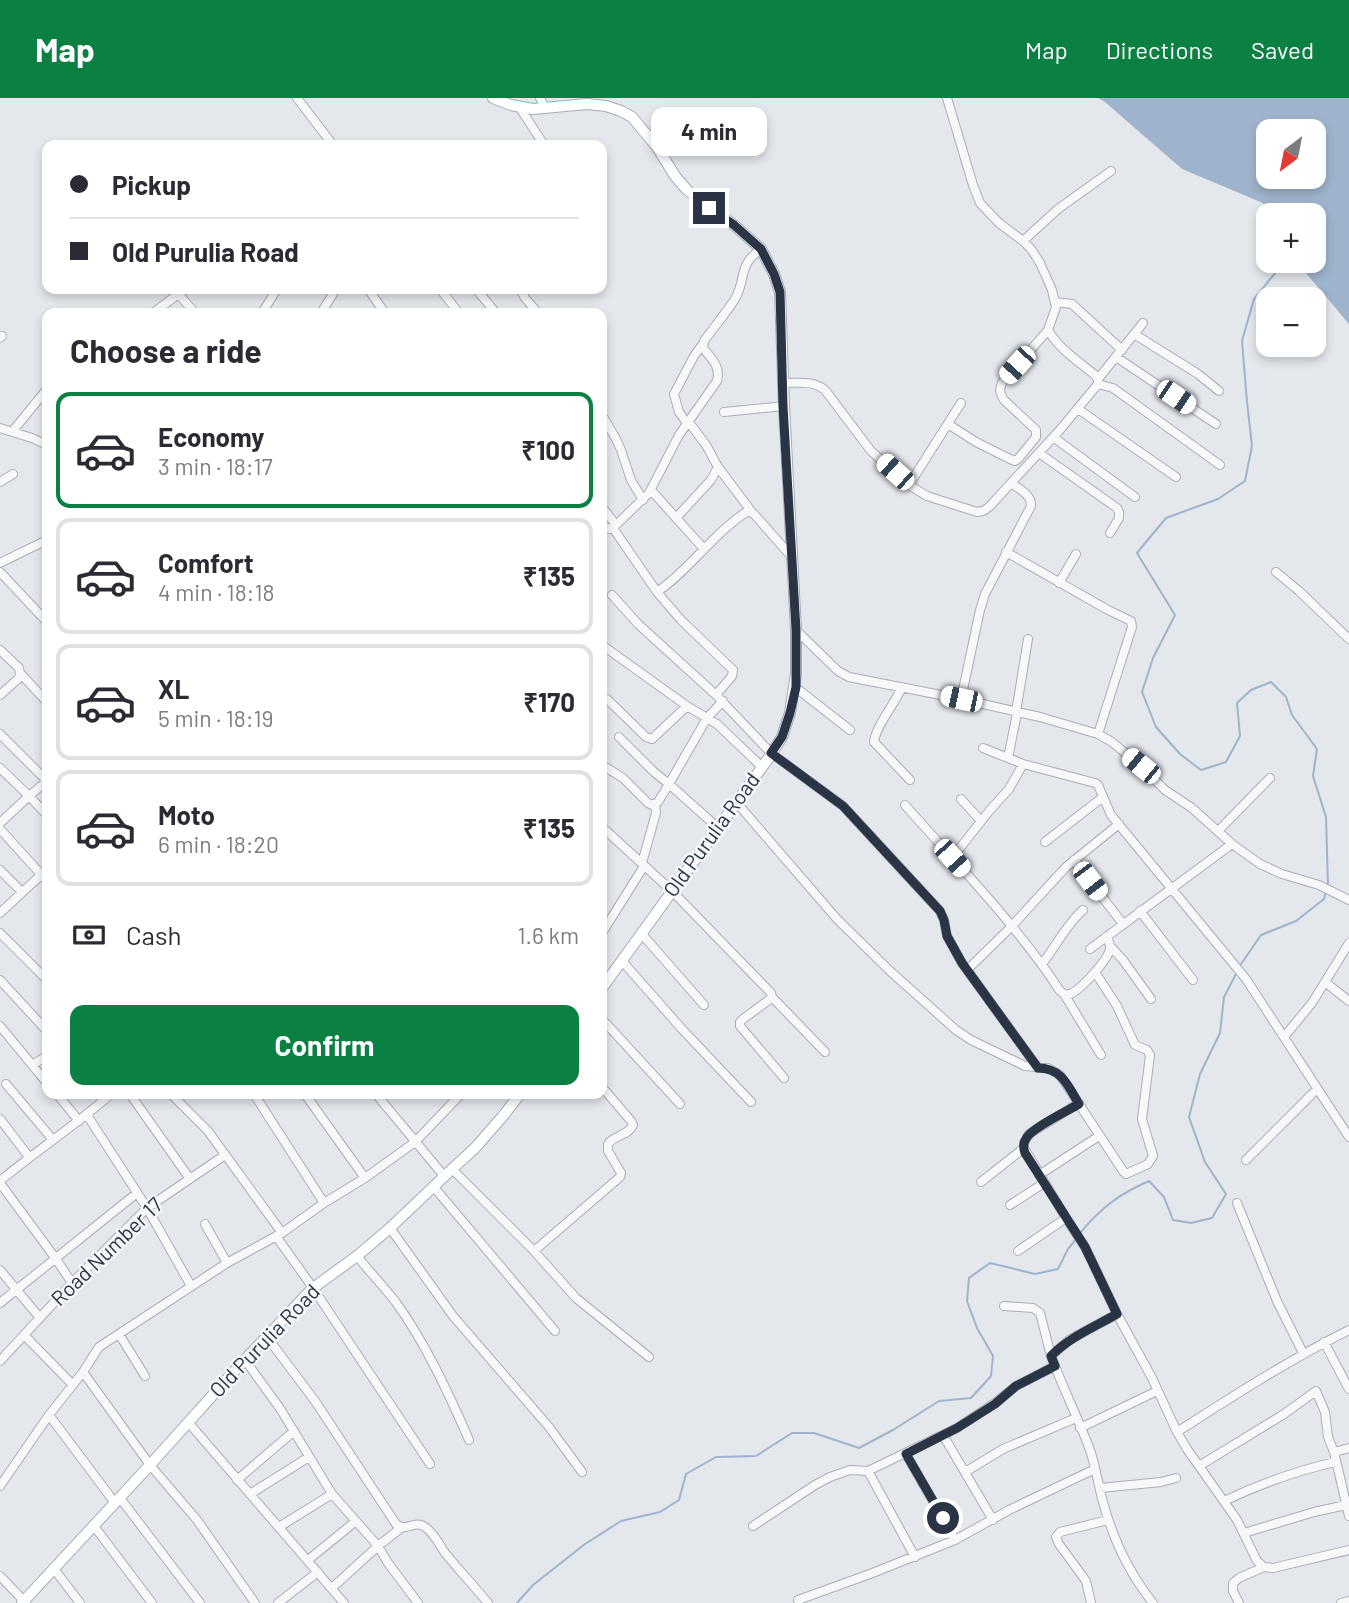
<!DOCTYPE html>
<meta charset="utf-8">
<style>
body{margin:0;font-family:Barlow,sans-serif;background:#f7f7f7;color:#2b2b33;height:100vh;display:flex;flex-direction:column;font-size:26px;white-space:nowrap}
*{box-sizing:border-box;margin:0}
p{font-size:23px;color:#7c7c81}
.icon{flex:none;width:38px;height:38px;fill:none;stroke:currentColor;stroke-width:2;stroke-linecap:round;stroke-linejoin:round}
.map{position:relative;flex:1;overflow:hidden}
.details{position:absolute;left:42px;top:210px;width:565px;height:791px;display:flex;flex-direction:column;background:#fff;border-radius:14px;box-shadow:0 4px 10px #0003}
.details>*{flex:none}
.banner{position:absolute;left:42px;top:42px;width:565px;height:154px;border-radius:14px;box-shadow:0 4px 10px #0003;display:grid;align-content:center;height:154px;padding:0 28px;background:#fff}
.needle{width:46px;rotate:212deg}
.tools{position:absolute;left:1256px;top:21px;display:grid;gap:14px}
.tools a{display:grid;place-items:center;width:70px;height:70px;border-radius:14px;background:#fff;box-shadow:0 4px 10px #0003;font-size:35px}
.end{position:absolute;width:32px;height:32px;margin:-16px;border:9px solid #2b3445;background:#fff;box-shadow:0 0 0 4px #fff}
.from{border-radius:50%}
.bubble{position:absolute;height:49px;border-radius:14px;background:#fff;box-shadow:0 4px 10px #0003;font-size:23px;font-weight:700;line-height:49px;text-align:center}
.car{position:absolute;width:21px;height:42px;margin:-21px -10px;border-radius:9px;box-shadow:0 0 5px 2px #0007;background:linear-gradient(#fff 24%,#345 0 40%,#fff 0 76%,#345 0 86%,#fff 0)}
.banner b{display:flex;align-items:center;gap:24px;height:66px;font-size:26px}
.banner b+b{border-top:2px solid #e1e1e2}
.banner i{width:18px;height:18px;background:#2b2b33}
ul{padding:0;list-style:none}
li{display:flex;align-items:center;gap:21px;height:116px;margin:0 14px 10px;padding:0 14px;border:4px solid #e1e1e2;border-radius:14px}
li div{flex:1}
li b{display:block;font-size:26px}
li em{font-style:normal;font-weight:700}
li.selected{border-color:#0b8043}
li>.icon{width:63px;height:63px;stroke-width:1.5}
h2{padding:0 28px;font-size:32px;line-height:84px}
.pay{display:flex;align-items:center;gap:18px;height:77px;padding:0 28px;font-size:26px}
.pay p{margin-inline-start:auto}
.primary-button{display:flex;gap:14px;margin-top:auto;padding:14px 28px}
.primary-button a{flex:1;height:80px;border-radius:14px;background:#0b8043;color:#fff;font-size:28px;font-weight:700;line-height:80px;text-align:center}
header{display:flex;align-items:center;gap:42px;box-sizing:border-box;height:98px;padding:0 35px;background:#0b8043;color:#fff}
header strong{font-size:33px}
nav{display:flex;gap:38px;margin-inline-start:auto;font-size:24px}
.map>svg:first-child{display:block}
.water{fill:#9fb4cc;fill-rule:evenodd}
.lines{fill:none;stroke-linecap:round;stroke-linejoin:round}
.stream{stroke:#9fb4cc;stroke-width:2}
.minor-casing{stroke:#a9aeb7;stroke-width:10}
.major-casing{stroke:#a3abb8;stroke-width:12}
.minor{stroke:#f7f8fa;stroke-width:8}
.major{stroke:#fff;stroke-width:10}
.route{stroke:#2b3445;stroke-width:9}
.labels{text-anchor:middle;stroke-width:5;stroke-linejoin:round;paint-order:stroke}
.street-label{font-size:21px;fill:#2b3445;stroke:#f4f6f9}
</style>
<header>
<strong>Map</strong>
<nav><a>Map</a><a>Directions</a><a>Saved</a></nav>
</header>
<div class="map">
<svg width="1349" height="1505" viewBox="0 0 1349 1505">
<rect width="100%" height="100%" fill="#e4e7ec"/>
<path class="water" d="M1098,0H1349V226L1305,174L1284,163H1314V117H1269V123L1263,105L1182,71L1105,4ZM1269,33H1314V79H1269Z"/>
<g class="lines">
<path class="stream" d="M1285,163L1254,201L1242,243L1247,304L1252,348L1245,383L1218,401L1166,420L1137,455L1175,517L1153,560L1142,594L1156,629L1180,656L1201,672L1226,664L1240,638L1237,605L1251,592L1271,584L1286,599L1292,617L1317,651L1313,678L1326,719L1328,788
M1239,869L1261,837L1296,823L1324,801L1326,793
M1080,1135C1101,1110 1119,1096 1149,1083L1164,1099L1173,1122L1191,1125L1212,1120L1226,1096L1205,1064L1189,1019L1200,976L1220,935L1224,899L1237,874
M517,1505L533,1487L585,1446L621,1423L660,1414L679,1402L686,1376L716,1359L756,1358L792,1335H814L859,1350L893,1332L939,1303L971,1300L991,1278L993,1258L977,1230L967,1203L969,1180L990,1165L1035,1176L1058,1171L1068,1151L1077,1140"/>
<defs>
<path id="minor" d="M297,0L333,47
M540,0L545,10
M520,10L544,47
M1023,143L1058,111L1111,73
M174,191L195,215
M368,191L385,215
M440,191L459,215
M476,191L496,215
M520,191L525,200L538,215
M1055,204L1072,206L1122,252
M153,215L185,191
M262,215L277,191
M321,215L336,191
M1134,236L1198,276L1219,293
M0,240L2,238
M1116,259L1216,326
M1098,281L1143,225
M782,285C797,285 813,282 825,292L871,353L909,387L927,398L977,414L983,413L989,409L1059,333L1098,286V281L1095,277C1078,263 1059,251 1048,232L1056,209L1052,192L1040,165L1031,151L1023,143L999,125L980,105L973,87L947,0
M1098,286L1113,290L1220,367
M1078,311L1176,379
M724,314L784,308
M602,317L616,341L621,352L631,382L643,402
M687,325L679,314L674,296L694,258L702,247
M948,326L976,344L1010,361L1015,363L1018,361L1036,339V332L1004,302C1000,296 999,292 1002,285L1048,232
M0,330L32,340L47,347
M12,334L47,291
M1053,339L1135,399
M1039,355L1117,410L1119,414V420L1110,435
M718,369L751,413
M0,384L13,376
M909,387L961,305
M651,392L704,451
M602,409L616,427
M676,420L711,382L718,369L706,347L688,323
M602,429L610,431L616,427L649,395L679,337L717,283C721,269 712,261 703,250L704,243C714,229 726,215 735,201C747,180 737,168 761,151
M613,430L657,494L681,522L733,572L732,578L716,597
M1006,454L1108,512L1131,523L1132,529L1098,636
M0,465L47,442
M0,474L47,524
M1276,474L1299,493L1349,541
M1059,485L1076,456
M657,494C691,471 713,435 748,413L754,416L791,458
M612,497L638,526L716,597L771,655L843,708L940,813L944,822L947,838L962,865L1038,970
M796,532L838,573L849,579L961,601L1040,619L1098,636L1112,644L1141,668L1165,692L1192,710L1232,746L1260,766L1282,776L1319,787L1349,802
M602,547L687,608L717,626L762,669
M0,552L19,570L20,575L19,580L0,597
M20,575L47,604
M795,589L850,632
M902,589C895,606 876,627 874,644L910,682
M607,601L646,639L652,641L687,608
M961,601L980,512L985,496L1031,408C1032,397 1019,391 1011,385
M0,636L47,683
M983,650L1023,666L1095,685L1098,687L1111,717L1246,881L1349,1039
M1008,660L1017,615L1016,614L1028,541
M602,667L623,680L648,705L652,707L658,704L669,686L654,674L619,639
M0,670L29,698L47,683
M961,701L981,723
M736,704L837,821L890,873L956,932L971,942L1025,968L1048,970L1060,977L1123,1073L1126,1076L1148,1066L1153,1058L1142,1021L1150,957L1147,952L1135,947L1117,908L1095,874
M905,707C957,766 1017,827 1060,893C1064,896 1064,897 1070,896C1080,892 1110,861 1110,849C1110,847 1108,841 1107,838
M0,725L29,698L47,717
M602,729L672,793L771,895L772,899L770,901L743,921L740,924V928L784,980
M717,729L669,686L707,620L723,603
M0,731L47,783
M1218,733L1270,680
M1045,744L1103,699
M952,760L990,712L1009,691L1023,666
M1074,762L1123,826
M0,772L22,794
M1140,813L1193,882
M0,815L42,776
M0,835L47,882
M602,835L644,768L642,765L656,715L655,706
M641,835L704,907
M1110,848L1123,862L1151,901
M1090,851L1232,746
M622,863L681,930L751,1004
M1042,866C1056,848 1066,827 1083,812
M967,872L1010,830L1066,769L1119,726
M0,882L47,933
M1325,884L1349,903
M1064,896L1101,957
M772,899L825,954
M602,921L680,1006
M0,928L47,985
M1284,939L1312,905L1349,845
M32,967L47,958
M6,986L53,1042
M57,996L79,1023
M130,996L190,1081
M171,996L208,1033L282,1135
M254,996L324,1105
M305,996L365,1080
M376,996L444,1078
M1079,1005L1029,1036L1024,1045V1050L1066,1120L1085,1149L1117,1216L1152,1280L1177,1334L1187,1351L1237,1422L1257,1463L1264,1469L1273,1470L1349,1452
M87,1017L147,1110L191,1188
M0,1021L29,1059
M1246,1062L1317,991
M452,1071L534,1153L576,1200L649,1259
M1039,1077L1099,1038
M0,1083C36,1053 76,1027 111,996
M981,1084L1024,1050
M0,1085L56,1161L72,1185
M433,1088L555,1233
M1237,1105L1277,1203L1303,1255
M1010,1107L1044,1085
M205,1126L227,1165
M390,1130L453,1218L549,1329L582,1374
M276,1138L313,1190L430,1366
M534,1153L620,1079L621,1075L608,1053V1046C614,1037 628,1038 633,1027L631,1023L602,989
M1018,1153L1066,1120
M357,1158C369,1173 383,1188 395,1203C425,1244 449,1296 469,1342
M0,1172L40,1220
M0,1205L137,1095
M1004,1208L1033,1210L1040,1215L1051,1258
M1117,1216L1069,1242L1051,1258C1063,1290 1078,1320 1090,1352C1096,1369 1098,1387 1103,1404C1113,1441 1129,1475 1153,1505
M119,1236L145,1278
M24,1237L73,1287
M267,1239L315,1303L396,1426C406,1435 414,1421 425,1429C434,1435 439,1446 445,1455C459,1472 474,1488 488,1505
M1324,1244L1349,1291
M245,1262L281,1312L332,1396L378,1448L388,1465L418,1505
M0,1263L72,1185L147,1110L225,1057
M83,1274L150,1367L197,1422L255,1505
M49,1317L115,1405
M188,1324L344,1505
M1080,1330L1157,1293
M1177,1334C1233,1298 1289,1262 1349,1232
M943,1337L993,1422
M1334,1354L1349,1350
M906,1356L955,1442
M1199,1368L1284,1316L1316,1293L1325,1314L1328,1339L1334,1354L1349,1418
M868,1373L915,1459
M965,1374L1003,1351L1076,1320
M237,1382L294,1333
M0,1388L49,1317L83,1274L99,1249L227,1165L282,1135L324,1105L365,1080L415,1044L461,996
M1100,1390L1161,1384L1176,1380
M250,1396L309,1359
M120,1400L200,1505
M1224,1403C1260,1386 1296,1373 1335,1364
M94,1428L152,1505
M753,1428L815,1387L830,1379L850,1372L868,1373L957,1330L995,1305L1016,1288L1055,1268
M279,1429L332,1396
M1244,1435L1314,1414L1346,1407
M308,1462L356,1423
M54,1471L80,1505
M0,1478L26,1505
M332,1490L378,1448L401,1430
M798,1502L870,1476L955,1442L1009,1412L1095,1371
M278,1505L318,1474
M1091,1505L1086,1483L1059,1446L1056,1439L1060,1434L1108,1422
M1239,1505L1233,1493V1485L1239,1480L1264,1469
M1341,1505L1349,1503"/>
<path id="major" d="M493,0L511,7L533,11L587,6L606,8L621,13L632,19L657,49L675,78L687,92L734,127L761,151L774,176L780,194L784,308L796,532V576L790,615L782,639L768,661L602,890
M22,1505L150,1367L238,1269L313,1190L357,1158L390,1130L452,1071L475,1050L503,1018L520,996"/>
</defs>
<use href="#minor" class="minor-casing"/>
<use href="#major" class="major-casing"/>
<use href="#minor" class="minor"/>
<use href="#major" class="major"/>
</g>
<g class="lines">
<path class="route" d="M709,110L734,127L761,151L774,176L780,194L783,308L796,532V589L790,615L782,639L771,655L843,708L940,813L944,822L947,838L962,865L1038,970C1062,970 1068,988 1079,1006C1067,1013 1034,1029 1027,1039C1023,1045 1023,1049 1025,1055L1085,1149L1117,1216C1094,1229 1070,1239 1051,1258L1055,1268L1016,1288L995,1306L957,1330L906,1356L943,1420"/>
</g>
<g class="labels">
<g class="street-label">
<text transform="translate(712 737) rotate(-54)" y="7">Old Purulia Road</text>
<text transform="translate(107 1154) rotate(-44)" y="7">Road Number 17</text>
<text transform="translate(265 1243) rotate(-46)" y="7">Old Purulia Road</text>
</g>
</g>
</svg>
<div class="tools">
<a><svg class="needle" viewBox="-14 -14 28 28"><path d="M0-13l5 13h-10z" fill="#e53935"/><path d="M0 13l5-13h-10z" fill="#7c7c81"/></svg></a>
<a>+</a>
<a>−</a>
</div>
<i class="end from" style="left:943px;top:1420px"></i>
<i class="end" style="left:709px;top:110px"></i>
<div class="bubble" style="left:651px;top:9px;width:116px">4 min</div>
<i class="car" style="left:1017px;top:267px;rotate:222deg"></i>
<i class="car" style="left:1176px;top:299px;rotate:124deg"></i>
<i class="car" style="left:895px;top:374px;rotate:312deg"></i>
<i class="car" style="left:961px;top:601px;rotate:282deg"></i>
<i class="car" style="left:1141px;top:668px;rotate:309deg"></i>
<i class="car" style="left:952px;top:760px;rotate:138deg"></i>
<i class="car" style="left:1090px;top:783px;rotate:143deg"></i>
<div class="banner">
<b><i class="from"></i>Pickup</b>
<b><i></i>Old Purulia Road</b>
</div>
<section class="details">
<h2>Choose a ride</h2>
<ul>
<li class="selected"><svg class="icon" aria-label="car" viewBox="0 0 24 24"><path d="M5 17H2v-5l4-1 3-4h7l3 4 3 1v5h-3M9 17h6M6 11h13"/><circle cx="7" cy="17" r="2"/><circle cx="17" cy="17" r="2"/></svg><div><b>Economy</b><p>3 min · 18:17</p></div><em>₹100</em></li>
<li><svg class="icon" aria-label="car" viewBox="0 0 24 24"><path d="M5 17H2v-5l4-1 3-4h7l3 4 3 1v5h-3M9 17h6M6 11h13"/><circle cx="7" cy="17" r="2"/><circle cx="17" cy="17" r="2"/></svg><div><b>Comfort</b><p>4 min · 18:18</p></div><em>₹135</em></li>
<li><svg class="icon" aria-label="car" viewBox="0 0 24 24"><path d="M5 17H2v-5l4-1 3-4h7l3 4 3 1v5h-3M9 17h6M6 11h13"/><circle cx="7" cy="17" r="2"/><circle cx="17" cy="17" r="2"/></svg><div><b>XL</b><p>5 min · 18:19</p></div><em>₹170</em></li>
<li><svg class="icon" aria-label="car" viewBox="0 0 24 24"><path d="M5 17H2v-5l4-1 3-4h7l3 4 3 1v5h-3M9 17h6M6 11h13"/><circle cx="7" cy="17" r="2"/><circle cx="17" cy="17" r="2"/></svg><div><b>Moto</b><p>6 min · 18:20</p></div><em>₹135</em></li>
</ul>
<div class="pay"><svg class="icon" aria-label="cash" viewBox="0 0 24 24"><path d="M3 7h18v10H3z"/><circle cx="12" cy="12" r="2"/></svg>Cash<p>1.6 km</p></div>
<div class="primary-button"><a>Confirm</a></div>
</section>
</div>
